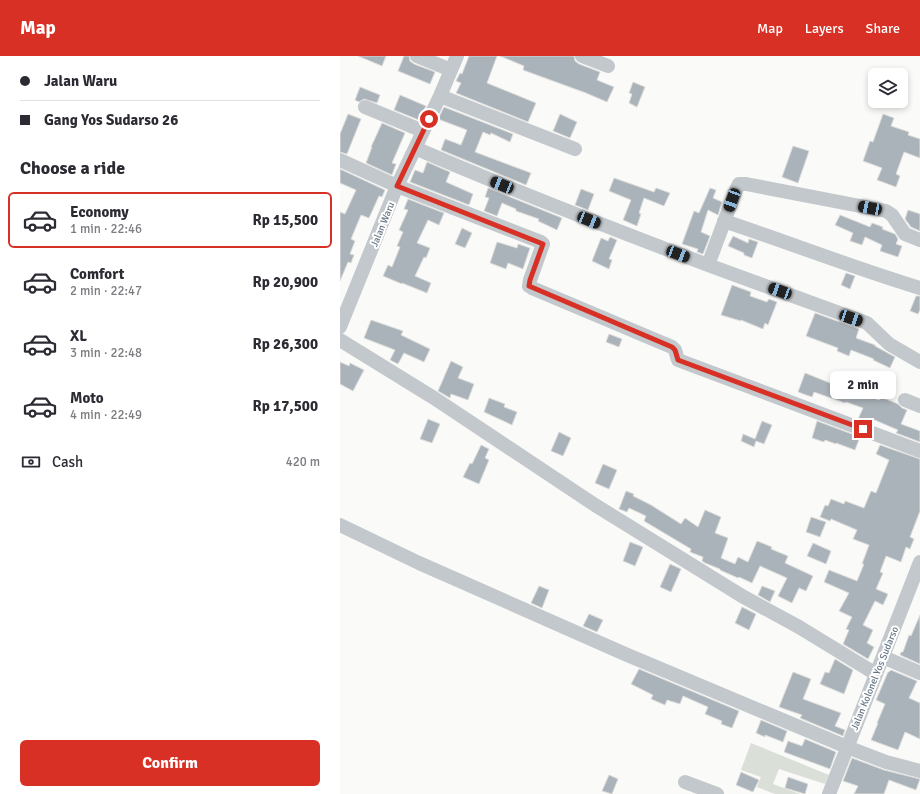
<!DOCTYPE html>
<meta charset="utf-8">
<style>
body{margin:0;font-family:Signika,sans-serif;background:#f7f7f7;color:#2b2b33;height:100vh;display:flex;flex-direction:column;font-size:15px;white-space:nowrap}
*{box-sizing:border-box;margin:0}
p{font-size:13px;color:#7c7c81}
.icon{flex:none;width:22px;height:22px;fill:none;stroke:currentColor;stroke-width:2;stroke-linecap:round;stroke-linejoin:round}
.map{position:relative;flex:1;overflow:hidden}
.sheet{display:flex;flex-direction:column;background:#fff;width:340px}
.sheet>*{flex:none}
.banner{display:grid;align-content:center;height:88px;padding:0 20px;background:#fff}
.tools{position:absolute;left:528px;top:12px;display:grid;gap:8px}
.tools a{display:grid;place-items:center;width:40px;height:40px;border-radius:6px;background:#fff;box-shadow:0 2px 6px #0003;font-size:20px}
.end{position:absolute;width:18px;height:18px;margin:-9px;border:5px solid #d93025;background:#fff;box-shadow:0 0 0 2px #fff}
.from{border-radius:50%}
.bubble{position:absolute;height:28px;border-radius:6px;background:#fff;box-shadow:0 2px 6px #0003;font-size:13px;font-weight:800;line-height:28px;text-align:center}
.car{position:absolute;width:12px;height:24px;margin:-12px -6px;border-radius:5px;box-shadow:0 0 3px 1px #0007;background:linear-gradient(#222 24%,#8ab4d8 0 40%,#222 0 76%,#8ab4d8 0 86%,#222 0)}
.banner b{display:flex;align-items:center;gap:14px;height:38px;font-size:15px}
.banner b+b{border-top:1px solid #e1e1e2}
.banner i{width:10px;height:10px;background:#2b2b33}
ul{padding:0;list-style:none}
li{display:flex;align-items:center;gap:12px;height:56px;margin:0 8px 6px;padding:0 12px;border:2px solid transparent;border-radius:6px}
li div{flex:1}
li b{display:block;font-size:15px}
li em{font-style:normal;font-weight:800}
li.selected{border-color:#d93025}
li>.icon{width:36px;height:36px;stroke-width:1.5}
h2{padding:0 20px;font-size:18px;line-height:48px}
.pay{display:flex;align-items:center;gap:10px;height:44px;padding:0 20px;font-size:15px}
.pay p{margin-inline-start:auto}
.action{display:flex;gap:8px;margin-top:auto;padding:8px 20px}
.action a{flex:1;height:46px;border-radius:6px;background:#d93025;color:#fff;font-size:16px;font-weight:800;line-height:46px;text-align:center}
header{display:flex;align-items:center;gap:24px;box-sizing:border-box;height:56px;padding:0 20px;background:#d93025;color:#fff}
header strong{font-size:19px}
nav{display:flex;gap:22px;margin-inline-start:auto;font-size:14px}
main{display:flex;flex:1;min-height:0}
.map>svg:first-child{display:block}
.green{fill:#dadfd7}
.building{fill:#aab3b9;stroke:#dcdcda}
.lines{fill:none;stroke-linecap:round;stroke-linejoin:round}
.minor{stroke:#c3c8cc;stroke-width:14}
.route{stroke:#d93025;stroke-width:5}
.labels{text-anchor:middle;stroke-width:4;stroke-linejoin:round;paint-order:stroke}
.street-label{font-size:10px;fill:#657683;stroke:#fff}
</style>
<header>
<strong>Map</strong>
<nav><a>Map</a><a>Layers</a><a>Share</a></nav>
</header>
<main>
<section class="sheet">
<div class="banner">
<b><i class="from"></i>Jalan Waru</b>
<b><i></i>Gang Yos Sudarso 26</b>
</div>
<h2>Choose a ride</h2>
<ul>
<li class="selected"><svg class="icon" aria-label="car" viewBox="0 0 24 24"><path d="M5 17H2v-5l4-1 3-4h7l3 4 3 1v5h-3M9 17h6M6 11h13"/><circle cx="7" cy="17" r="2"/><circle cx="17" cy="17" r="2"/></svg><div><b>Economy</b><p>1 min · 22:46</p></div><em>Rp 15,500</em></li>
<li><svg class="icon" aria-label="car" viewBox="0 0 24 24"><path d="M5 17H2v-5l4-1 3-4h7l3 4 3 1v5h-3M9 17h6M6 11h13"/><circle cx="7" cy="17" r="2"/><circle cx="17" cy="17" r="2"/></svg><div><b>Comfort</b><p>2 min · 22:47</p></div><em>Rp 20,900</em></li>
<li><svg class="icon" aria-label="car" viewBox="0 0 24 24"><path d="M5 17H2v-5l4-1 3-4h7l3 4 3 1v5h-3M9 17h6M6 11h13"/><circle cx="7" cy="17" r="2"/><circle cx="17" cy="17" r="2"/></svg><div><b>XL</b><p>3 min · 22:48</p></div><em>Rp 26,300</em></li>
<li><svg class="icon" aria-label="car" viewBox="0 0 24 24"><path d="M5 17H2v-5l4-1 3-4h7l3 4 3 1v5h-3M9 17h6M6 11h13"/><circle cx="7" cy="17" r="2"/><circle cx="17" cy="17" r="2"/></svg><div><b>Moto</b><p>4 min · 22:49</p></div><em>Rp 17,500</em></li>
</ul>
<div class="pay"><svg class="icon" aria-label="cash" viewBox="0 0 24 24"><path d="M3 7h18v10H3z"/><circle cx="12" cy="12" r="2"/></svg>Cash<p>420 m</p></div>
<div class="action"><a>Confirm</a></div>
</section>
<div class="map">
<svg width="580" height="738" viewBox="0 0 580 738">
<rect width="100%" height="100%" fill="#fafaf8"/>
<path class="green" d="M411,687L489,719L485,728L439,713L433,728L460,738H435L417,731L421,721L401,714Z"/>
<path class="building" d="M18,0H46L42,10Z
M64,0H69L70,5L74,8L95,16L90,28L58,15Z
M129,0H157L147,27L196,47L188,66L116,37L121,27L116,25L120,17L122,18Z
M160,0H234L235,5L239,8L260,16L257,24L274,31L267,46L246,37L183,14L184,10Z
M293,26L305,31L297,51L289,47L292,38L289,37Z
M20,31L40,39L37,47L24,43L19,46L15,44Z
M60,39L86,50L79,64L54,54Z
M104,51L173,78L170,86L151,77L150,79L143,76L135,96L191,117L186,129L101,94L105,83L121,89L127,74L98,63Z
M8,58L21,63L7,98L0,96V78Z
M220,58L237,66L230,82L213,75Z
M543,58L554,62L551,70L569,76L568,79L580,83V102L564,96L556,118L560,120L556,131L537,124L542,112L523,105L530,85L533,86Z
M42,67L65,77L52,107L56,108L52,119L26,107L32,91H31Z
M453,90L469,95L458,127L442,121Z
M87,106L110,116L106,126L133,138L129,149L70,126L75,114L83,117Z
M0,113L45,134L42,141L39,140L29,162L21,159L11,183L15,185L10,198L14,199L11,207L8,206L0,225V156L5,158L16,134L0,127Z
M274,122L314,136L316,132L330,137L324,150L304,142L299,157L301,158L297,170L283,164L291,144L269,135Z
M148,132L222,162L217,174L198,165L199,163L176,155V153L162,147L157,160L144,155L149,142L145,141Z
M370,132L376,134L373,142L382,146L378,159L368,154L361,176L370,180L363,198L357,196L358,193L342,188L354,155L359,157Z
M241,133L254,138L248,154L235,149Z
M68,143L104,157L99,169L88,164L77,187L90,192L86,202L84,201L75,220L91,227L87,237L62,227V228L43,220L48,209L52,211L60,191L57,190L63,176L59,174L68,154L64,153Z
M568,154L580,158V175L571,171L565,163Z
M500,159L530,171L532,167L543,171L542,173L555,178L558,183L556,188L562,190L558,201L540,195L542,189L525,181L522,189L510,185L513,177L495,169Z
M122,172L132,177L125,192L115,188Z
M393,180L408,187L409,183L418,186L412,202L404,199V197L388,190Z
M270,181L277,184L269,203L272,204L269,213L252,205L261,182L268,185Z
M157,186L177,192L178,188L190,192L183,213L168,207L166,213L150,207Z
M506,217L515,220L510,233L501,229Z
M392,229L411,236L410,240L427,246L429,243L437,246L428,269L425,267L423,273L401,264V265L381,259Z
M576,240H580V254L578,258L570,255Z
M475,257L519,273L516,282L535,289V290L555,301L550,312L533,304L534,303L511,294L509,300L497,295L498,292L466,280Z
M31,264L63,275L61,279L90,293L84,306L64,297L58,308L50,304L55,294L24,282Z
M269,278L282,283L279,291L266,286Z
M111,305L123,311L118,322L134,328L128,344L111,338L110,342L98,335Z
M0,306L9,310L10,307L24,314L13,335L0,328Z
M465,317L490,327L491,326L514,334L539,344L541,341L558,348L562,352L567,354L561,368L580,375V386L556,377L558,374L530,362L528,366L518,363L523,352L506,346L505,347L474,336L472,341L458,336Z
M149,342L165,348L164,351L177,356L172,369L144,356Z
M88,363L100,368L92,387L80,383Z
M422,365L432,369L424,388L416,385L414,391L401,385L403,378L415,383Z
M477,365L520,381L515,394L496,387V388L485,384L484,386L472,382Z
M219,376L231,382L223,400L211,395Z
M141,389L149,393L145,402L149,404L139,428L123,421L130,407L132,408Z
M540,389L580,403V455L570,481L574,483L570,493L566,491L561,506L546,500L540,516L543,517L536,533L548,538L543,549L535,545L523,569L533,574L527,587L534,591L528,603L503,588L509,574L506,573L512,561L499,555L509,537L484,526L489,514L517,525L524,508H522L529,489L513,483L517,474L491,463L490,465L480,461L485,449L488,450L491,443L504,448L505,445L524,452L531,435L536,437L549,404L536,398Z
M263,408L277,414L269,433L255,427Z
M286,435L294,438L293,440L311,449L341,468L345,462L358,471L365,454L381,461L375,477L388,482L381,502L395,508L398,501L408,506L417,485L432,491L431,493L448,500L445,507L473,520L466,535L459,532L452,547L438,540L447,522L420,510L412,527L399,521L398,522L380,514V513L365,507L362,505L363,501L350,496L351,493L304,465L306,460L289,452L287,456L279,453Z
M471,461L486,466L480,481L466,476Z
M290,486L303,491L295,510L283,505Z
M473,487L491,495L486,508L467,500Z
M330,508L341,513L331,536L320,531Z
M199,530L209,534L202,552L191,547Z
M422,530L435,535L430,546L418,539Z
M402,551L416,558L409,574L395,567Z
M249,558L263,564L257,576L243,570Z
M580,559V608L560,599L561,596H563L569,579L571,580Z
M495,603L513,614L504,638L480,628L485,616L489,617Z
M299,613L399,655L392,672L381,668L382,665L365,658L368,651L343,640L340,648L327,644L325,649L311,643L313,639L291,628Z
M551,614L577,625L569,642L580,647V683L565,676L558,694L531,684L538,667H537L545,648L536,644L548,616H549Z
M453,616L471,623L463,643L501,657L495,670L505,674L503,680L460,662L462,659L439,651Z
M421,664L447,675L443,686L425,679V681L416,677Z
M465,683L496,696L490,713L444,696L448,685L462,690Z
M512,702L544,714L580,723L576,734L549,724L544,738H514L518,730L503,725Z
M401,716L419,724L413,736L396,729Z
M269,719L278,723L272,738L262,735Z
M448,721L468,728L465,738L445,732Z"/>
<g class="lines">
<path class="minor" d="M77,0L111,14
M242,0L268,10
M100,40L235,93
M25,51L83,75
M75,92C172,134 270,172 368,209L396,134L399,128H406L546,155L552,159L565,178L580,184
M0,104L57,130L201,186L203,188L190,224L189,230L192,232L332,291L335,294L338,304L580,395
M384,165C450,187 514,212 580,232
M368,209L527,267L549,288L580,306
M0,271L57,130L100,40L117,0
M0,284L94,342L255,449L402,540L459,571L536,618
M565,344L580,350
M0,469L79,507L285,598L507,691L546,706L580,715
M543,601L580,617
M345,726L377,738
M489,738L580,506"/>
</g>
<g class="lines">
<path class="route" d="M89,63L57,130L203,188L190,224L189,230L332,291L335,294L338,304L523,373"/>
</g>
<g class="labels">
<g class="street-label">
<text transform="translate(42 168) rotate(-68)" y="4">Jalan Waru</text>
<text transform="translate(534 622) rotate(-68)" y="4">Jalan Kolonel Yos Sudarso</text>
</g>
</g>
</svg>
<div class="tools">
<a><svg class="icon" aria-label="layers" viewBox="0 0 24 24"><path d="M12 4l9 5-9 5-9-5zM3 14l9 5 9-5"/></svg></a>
</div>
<i class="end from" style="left:89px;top:63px"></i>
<i class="end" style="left:523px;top:373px"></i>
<div class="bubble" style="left:490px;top:315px;width:66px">2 min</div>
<i class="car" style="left:162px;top:129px;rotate:292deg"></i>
<i class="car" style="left:392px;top:144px;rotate:200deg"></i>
<i class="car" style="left:530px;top:152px;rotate:281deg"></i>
<i class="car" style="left:249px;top:164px;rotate:112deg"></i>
<i class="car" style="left:338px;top:198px;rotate:111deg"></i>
<i class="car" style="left:440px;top:235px;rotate:290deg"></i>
<i class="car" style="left:511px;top:262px;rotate:109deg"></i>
</div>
</main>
